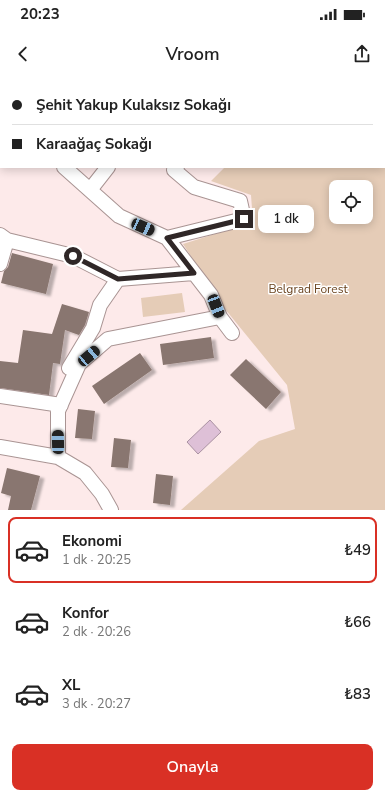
<!DOCTYPE html>
<html lang="tr">
<meta charset="utf-8">
<style>
body{margin:0;font-family:"Nunito Sans",sans-serif;background:#f6f6f6;color:#222;height:100vh;display:flex;flex-direction:column;font-size:15px;white-space:nowrap}
*{box-sizing:border-box;margin:0}
p{font-size:13px;color:#767676}
.icon{flex:none;width:22px;height:22px;fill:none;stroke:currentColor;stroke-width:2;stroke-linecap:round;stroke-linejoin:round}
.map{position:relative;height:430px;overflow:hidden}
.sheet{display:flex;flex-direction:column;background:#fff;flex:1}
.sheet>*{flex:none}
.guide{position:absolute;left:0px;top:0px;width:385px;height:88px;box-shadow:0 2px 10px #0003;display:grid;align-content:center;height:88px;padding:0 12px;background:#fff}
.tools{position:absolute;left:329px;top:100px;display:grid;gap:8px}
.tools a{display:grid;place-items:center;width:44px;height:44px;border-radius:8px;background:#fff;box-shadow:0 2px 10px #0003;font-size:20px}
.end{position:absolute;width:18px;height:18px;margin:-9px;border:5px solid #2f2727;background:#fff;box-shadow:0 0 0 2px #fff}
.from{border-radius:50%}
.bubble{position:absolute;height:28px;border-radius:8px;background:#fff;box-shadow:0 2px 10px #0003;font-size:13px;font-weight:600;line-height:28px;text-align:center}
.car{position:absolute;width:12px;height:24px;margin:-12px -6px;border-radius:5px;box-shadow:0 0 3px 1px #0007;background:linear-gradient(#222 24%,#8ab4d8 0 40%,#222 0 76%,#8ab4d8 0 86%,#222 0)}
.guide b{display:flex;align-items:center;gap:14px;height:38px;font-size:15px}
.guide b+b{border-top:1px solid #e0e0e0}
.guide i{width:10px;height:10px;background:#222}
ul{padding:7px 0 0;list-style:none}
li{display:flex;align-items:center;gap:12px;height:66px;margin:0 8px 6px;padding:0 4px;border:2px solid transparent;border-radius:8px}
li div{flex:1}
li b{display:block;font-size:15px}
li em{font-style:normal;font-weight:600}
li.on{border-color:#d93025}
li>.icon{width:36px;height:36px;stroke-width:1.5}
.primary-button{display:flex;gap:8px;margin-top:auto;padding:8px 12px}
.primary-button a{flex:1;height:46px;border-radius:8px;background:#d93025;color:#fff;font-size:16px;font-weight:600;line-height:46px;text-align:center}
.status{display:flex;justify-content:space-between;align-items:center;height:28px;padding:0 20px;background:#fff;direction:ltr}
.status svg{height:11px;fill:currentColor}
header{display:flex;justify-content:space-between;align-items:center;height:52px;padding:0 12px;background:#fff;font-size:18px;font-weight:600}
.map>svg:first-child{display:block}
.green{fill:#e5ccb7;fill-rule:evenodd}
.water{fill:#dec0d7;stroke:#aa92a2}
.building{fill:#89766f;filter:url(#shadow)}
.lines{fill:none;stroke-linecap:round;stroke-linejoin:round}
.street-casing{stroke:#a99493;stroke-width:16}
.street{stroke:#fff;stroke-width:14}
.route{stroke:#2f2727;stroke-width:5}
.labels{text-anchor:middle;stroke-width:3;stroke-linejoin:round;paint-order:stroke}
.park-label{font-size:12px;fill:#6a431e;stroke:#fff}
</style>
<div class="status"><b>20:23</b><svg viewBox="0 0 49 12"><path d="M0 12V9h3v3zM5 12V6h3v6zM10 12V3h3v9zM15 12V0h3v12zM26 1h20v11H26zM47 4h2v5h-2z"/></svg></div>
<header><svg class="icon" aria-label="back" viewBox="0 0 24 24"><path d="M15 5l-7 7 7 7"/></svg>Vroom<svg class="icon" aria-label="share" viewBox="0 0 24 24"><path d="M12 15V3M7 8l5-5 5 5M5 13v7h14v-7"/></svg></header>
<div class="map">
<svg width="385" height="430" viewBox="0 0 385 430">
<defs>
<filter id="shadow"><feDropShadow dx="4.5" dy="2.5" stdDeviation="1" flood-color="#0004"/></filter>
</defs>
<rect width="100%" height="100%" fill="#fdeaea"/>
<path class="green" d="M244,0H385V430H181L259,361L295,349L287,305L225,229L183,164L253,142L251,115L211,101L225,87H384V1ZM336,107H366V137H336Z
M182,213L185,232L143,237L141,218Z"/>
<path class="water" d="M210,340L221,352L198,374L187,362Z"/>
<path class="building" d="M12,173L53,184L46,214L1,203L4,191L8,187Z
M62,224L89,232L85,245L79,255L65,250L60,284L53,283L49,315L0,308V281L18,283L23,250L52,254Z
M211,257L214,278L163,285L160,264Z
M140,273L152,290L104,324L92,306Z
M246,279L281,312L266,329L230,295Z
M78,329L95,331L92,359L75,358Z
M114,358L131,360L128,388L111,387Z
M7,388L40,396L31,430H8L11,416L1,413Z
M156,394L173,396L170,425L153,423Z"/>
<g class="lines">
<defs>
<path id="street" d="M65,0V1
M192,0L193,1
M130,1V0
M0,42H1
M64,87L119,136L167,158L211,215L220,237L232,253
M90,110L108,87
M0,155L7,160L73,176L118,199L194,193
M167,158L244,139L240,121L194,107L174,90L177,87
M0,184L7,160
M69,288L93,248L100,225L118,199
M0,316L61,325
M0,367L58,377
M111,430L102,414L85,393L58,377V331L79,284L108,259L220,237"/>
</defs>
<use href="#street" class="street-casing"/>
<use href="#street" class="street"/>
</g>
<g class="lines">
<path class="route" d="M73,176L118,199L194,193L167,158L244,139"/>
</g>
<g class="labels">
<g class="park-label">
<text x="308" y="213">Belgrad Forest</text>
</g>
</g>
</svg>
<div class="tools">
<a><svg class="icon" aria-label="locate" viewBox="0 0 24 24"><circle cx="12" cy="12" r="6"/><path d="M12 2v4M12 18v4M2 12h4M18 12h4"/></svg></a>
</div>
<i class="end from" style="left:73px;top:176px"></i>
<i class="end" style="left:244px;top:139px"></i>
<div class="bubble" style="left:258px;top:125px;width:56px">1 dk</div>
<i class="car" style="left:143px;top:147px;rotate:114deg"></i>
<i class="car" style="left:216px;top:226px;rotate:159deg"></i>
<i class="car" style="left:89px;top:276px;rotate:50deg"></i>
<i class="car" style="left:58px;top:362px;rotate:359deg"></i>
<div class="guide">
<b><i class="from"></i>Şehit Yakup Kulaksız Sokağı</b>
<b><i></i>Karaağaç Sokağı</b>
</div>
</div>
<section class="sheet">
<ul>
<li class="on"><svg class="icon" aria-label="car" viewBox="0 0 24 24"><path d="M5 17H2v-5l4-1 3-4h7l3 4 3 1v5h-3M9 17h6M6 11h13"/><circle cx="7" cy="17" r="2"/><circle cx="17" cy="17" r="2"/></svg><div><b>Ekonomi</b><p>1 dk · 20:25</p></div><em>₺49</em></li>
<li><svg class="icon" aria-label="car" viewBox="0 0 24 24"><path d="M5 17H2v-5l4-1 3-4h7l3 4 3 1v5h-3M9 17h6M6 11h13"/><circle cx="7" cy="17" r="2"/><circle cx="17" cy="17" r="2"/></svg><div><b>Konfor</b><p>2 dk · 20:26</p></div><em>₺66</em></li>
<li><svg class="icon" aria-label="car" viewBox="0 0 24 24"><path d="M5 17H2v-5l4-1 3-4h7l3 4 3 1v5h-3M9 17h6M6 11h13"/><circle cx="7" cy="17" r="2"/><circle cx="17" cy="17" r="2"/></svg><div><b>XL</b><p>3 dk · 20:27</p></div><em>₺83</em></li>
</ul>
<div class="primary-button"><a>Onayla</a></div>
</section>
